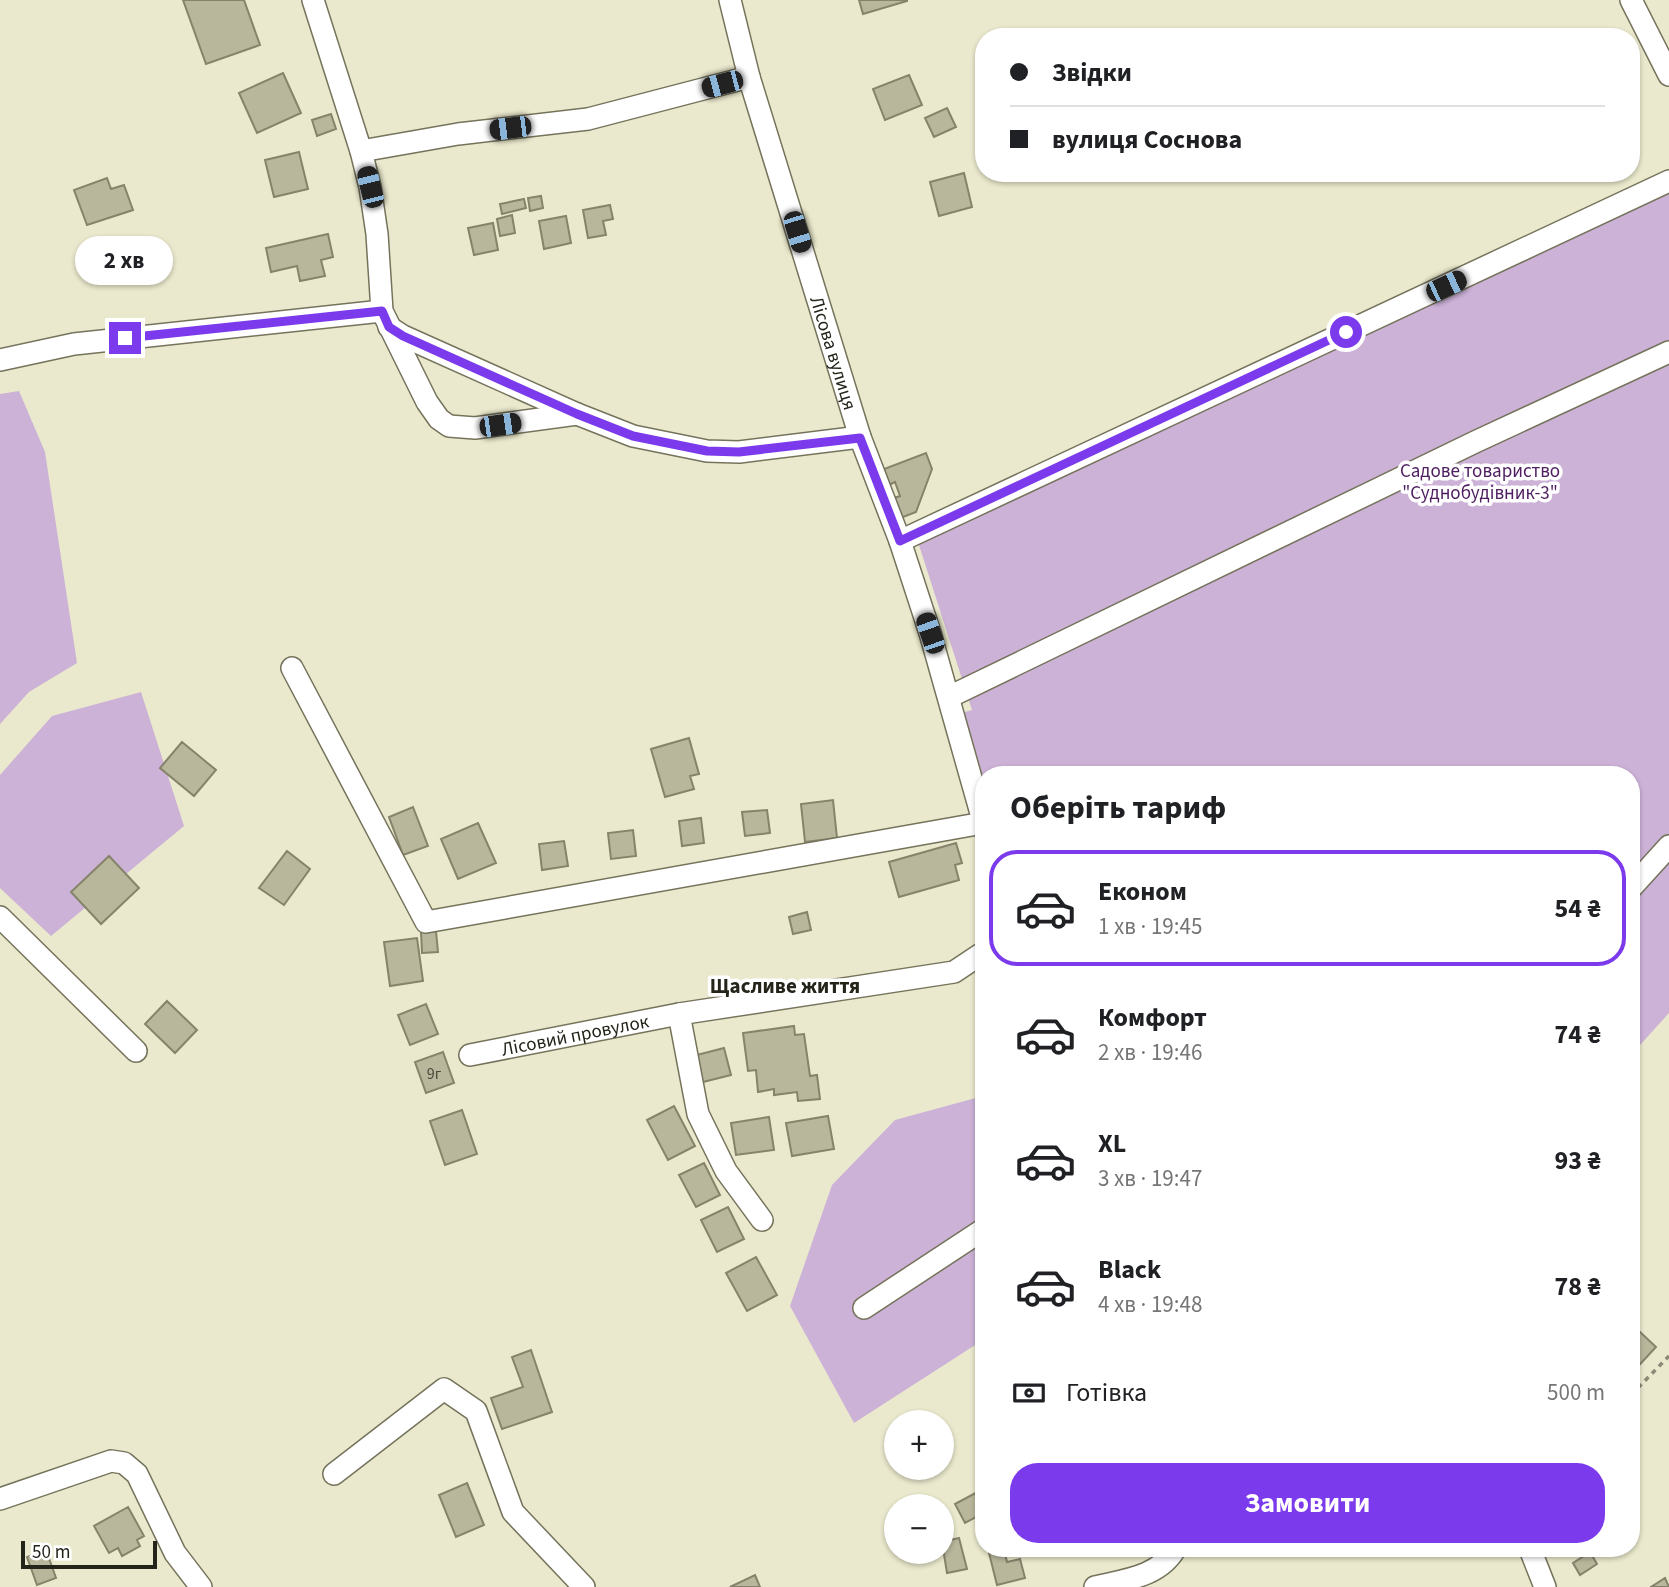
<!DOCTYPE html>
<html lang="uk">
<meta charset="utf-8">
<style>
body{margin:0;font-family:"Source Sans 3",sans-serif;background:#f6f6f6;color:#202124;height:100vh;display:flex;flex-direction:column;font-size:26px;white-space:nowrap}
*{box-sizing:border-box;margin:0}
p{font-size:23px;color:#757577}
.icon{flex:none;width:38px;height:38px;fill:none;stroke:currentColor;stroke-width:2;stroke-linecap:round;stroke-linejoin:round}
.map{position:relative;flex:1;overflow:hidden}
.side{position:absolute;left:975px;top:766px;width:665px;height:791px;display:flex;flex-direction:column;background:#fff;border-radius:28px;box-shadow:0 2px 5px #0004}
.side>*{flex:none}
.top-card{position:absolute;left:975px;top:28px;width:665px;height:154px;border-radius:28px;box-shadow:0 2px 5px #0004;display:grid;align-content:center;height:154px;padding:0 35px;background:#fff}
.controls{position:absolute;left:884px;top:1410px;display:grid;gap:14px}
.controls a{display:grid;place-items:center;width:70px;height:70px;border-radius:50%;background:#fff;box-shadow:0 2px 5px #0004;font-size:35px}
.scale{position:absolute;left:21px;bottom:18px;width:136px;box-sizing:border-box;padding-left:7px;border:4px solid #25241a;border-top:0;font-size:19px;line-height:24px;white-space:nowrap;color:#25241a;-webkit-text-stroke:5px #fff;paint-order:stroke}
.end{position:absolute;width:32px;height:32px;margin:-16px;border:9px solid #7c3aed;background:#fff;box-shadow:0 0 0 4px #fff}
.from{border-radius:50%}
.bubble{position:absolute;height:49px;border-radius:24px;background:#fff;box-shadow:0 2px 5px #0004;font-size:23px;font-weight:700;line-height:49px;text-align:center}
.car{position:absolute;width:21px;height:42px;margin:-21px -10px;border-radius:9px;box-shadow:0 0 5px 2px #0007;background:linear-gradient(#222 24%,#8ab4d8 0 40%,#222 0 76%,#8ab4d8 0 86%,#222 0)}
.top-card b{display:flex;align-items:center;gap:24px;height:66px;font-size:26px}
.top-card b+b{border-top:2px solid #e0e0e0}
.top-card i{width:18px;height:18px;background:#202124}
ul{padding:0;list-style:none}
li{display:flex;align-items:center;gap:21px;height:116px;margin:0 14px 10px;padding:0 21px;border:4px solid transparent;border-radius:28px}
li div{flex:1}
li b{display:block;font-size:26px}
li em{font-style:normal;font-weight:700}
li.active{border-color:#7c3aed}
li>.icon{width:63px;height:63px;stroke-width:1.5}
h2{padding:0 35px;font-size:32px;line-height:84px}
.pay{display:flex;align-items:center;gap:18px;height:77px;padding:0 35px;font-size:26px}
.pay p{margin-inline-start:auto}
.cta{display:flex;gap:14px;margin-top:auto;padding:14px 35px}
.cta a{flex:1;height:80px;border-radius:28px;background:#7c3aed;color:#fff;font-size:28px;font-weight:700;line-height:80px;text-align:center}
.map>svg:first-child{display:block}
.green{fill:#ccb2d7}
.building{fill:#b8b79c;stroke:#85836a;stroke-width:2}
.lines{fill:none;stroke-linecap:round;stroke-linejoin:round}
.minor-casing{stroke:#75735b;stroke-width:24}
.path{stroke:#8a8976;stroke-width:3.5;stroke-dasharray:5 5;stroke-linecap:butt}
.minor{stroke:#fff;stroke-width:21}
.route{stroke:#7c3aed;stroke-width:9}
.labels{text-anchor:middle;stroke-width:7;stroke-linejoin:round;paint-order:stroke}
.number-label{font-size:16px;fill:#4a493a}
.street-label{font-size:19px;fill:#25241a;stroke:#fff}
.park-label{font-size:19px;fill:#4e1e60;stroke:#fff}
.neighbourhood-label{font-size:21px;font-weight:bold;fill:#25241a;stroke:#fff}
</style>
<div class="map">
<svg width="1669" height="1587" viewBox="0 0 1669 1587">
<rect width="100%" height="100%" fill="#eae9cd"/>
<path class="green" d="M1669,182V1013L1631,1055V775H984L983,790L961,713L972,710L918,542Z
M19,391L45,452L77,663L29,692L0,724V394Z
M141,692L184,826L51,936L0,888V775L52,716Z
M983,1096V1340L854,1423L790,1306L832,1185L895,1120Z"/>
<path class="building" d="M183,0H244L260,45L206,64Z
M859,0H907V1L863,14Z
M283,73L301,113L257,133L239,93Z
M909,75L922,105L885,120L873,89Z
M947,108L956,127L934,137L925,118Z
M331,114L336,129L317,136L312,120Z
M299,152L308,189L274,197L265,160Z
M964,173L972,207L939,216L930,182Z
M107,178L111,189L124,185L133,210L87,225L74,190Z
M541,196L543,208L530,211L528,198Z
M524,199L526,208L502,214L500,204Z
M610,205L613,219L603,221L606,235L588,238L583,210Z
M512,215L515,233L500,236L497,219Z
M566,216L571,243L544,249L539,221Z
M493,223L498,250L474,255L468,228Z
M328,234L333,257L321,260L325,276L300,281L297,266L271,272L266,248Z
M926,453L932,469L916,512L898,519L891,499L900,496L895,482L889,485L884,469Z
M689,738L699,774L690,776L694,789L665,797L651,749Z
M182,742L216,770L194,796L160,768Z
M833,800L837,838L805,842L801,804Z
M413,807L428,846L403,855L389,817Z
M767,810L770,833L745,836L742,812Z
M701,818L704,843L682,846L679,821Z
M478,823L496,863L458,879L441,839Z
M633,830L636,856L611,859L608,833Z
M564,841L568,866L542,870L539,844Z
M956,843L962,863L955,865L959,880L899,897L889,862Z
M287,851L310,869L284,905L259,888Z
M109,856L139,888L101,924L71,892Z
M807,912L811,930L793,934L789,917Z
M436,931L438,952L422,953L421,932Z
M417,938L423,981L390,986L384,942Z
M167,1001L197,1030L175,1053L145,1024Z
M426,1004L438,1034L410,1045L398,1015Z
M794,1026L795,1035L804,1034L810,1076L817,1075L820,1099L798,1101L797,1092L774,1095V1089L758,1092L756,1070L748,1071L743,1033Z
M724,1048L731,1075L699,1083L693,1056Z
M443,1052L454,1083L426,1093L415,1062Z
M674,1106L695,1146L668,1160L647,1120Z
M462,1110L477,1154L445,1165L430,1121Z
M828,1116L834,1149L792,1156L786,1123Z
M769,1117L774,1150L736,1155L731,1123Z
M704,1163L720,1195L696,1207L679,1175Z
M728,1207L744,1239L717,1252L701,1220Z
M756,1257L777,1295L747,1311L726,1273Z
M1639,1331L1656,1347L1631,1374V1340Z
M531,1350L552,1412L502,1429L491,1398L523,1387L512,1357Z
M467,1483L484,1525L456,1537L439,1495Z
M981,1490L984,1495V1513L965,1523L955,1504Z
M128,1507L144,1536L137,1540L140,1546L122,1556L118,1548L109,1553L94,1526Z
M959,1538L967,1569L947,1573L942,1542Z
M1004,1549L1007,1562L1020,1559L1025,1578L997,1585L989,1553Z
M46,1550L56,1578L37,1585L27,1557Z
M1590,1552L1597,1564L1580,1575L1573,1563Z
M755,1575L760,1587H730Z
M1665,1578L1669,1587H1651Z"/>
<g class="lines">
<defs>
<g id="minor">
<path d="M313,0L361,151L370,187L377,234L382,311L427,402L439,419L449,426L475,428L577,414"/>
<path id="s1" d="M730,0L749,77L860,437L900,541L930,633L984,824"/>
<path d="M1631,0L1669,75"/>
<path d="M361,151L458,134L588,119L749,77"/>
<path d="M389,327L403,336L577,414L633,436L707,451L739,452L860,437"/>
<path d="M0,360L74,344L382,311"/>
<path d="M900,541L1669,181"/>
<path d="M292,668L426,922L983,823"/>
<path d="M949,697L1475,442L1669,352"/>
<path d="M1631,888L1669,846"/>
<path d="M0,917L136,1051"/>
<path id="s2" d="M470,1055L679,1014"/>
<path d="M762,1220L726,1171L698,1114L679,1014L954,972L984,952"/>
<path d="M864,1308L984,1229"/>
<path d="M334,1474L444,1389L476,1411L513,1512L584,1587"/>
<path d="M0,1499L111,1461L124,1463L137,1474L175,1553L201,1587"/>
<path d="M1530,1549L1545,1587"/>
<path d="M1095,1587C1124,1580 1159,1577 1175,1549"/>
</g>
</defs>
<use href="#minor" class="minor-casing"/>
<path class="path" d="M1631,1395L1669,1356"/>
<use href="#minor" class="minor"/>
</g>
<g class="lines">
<path class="route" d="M125,338L382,311L389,327L403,336L577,414L633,436L707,451L739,452L860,438L900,541L1346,332"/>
</g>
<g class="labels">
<g class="number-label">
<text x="434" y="1079">9г</text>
</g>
<g class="street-label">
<text dy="7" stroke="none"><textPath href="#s1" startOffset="368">Лісова вулиця</textPath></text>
<text dy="7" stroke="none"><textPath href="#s2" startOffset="107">Лісовий провулок</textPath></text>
</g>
<g class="park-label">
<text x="1480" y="477">Садове товариство<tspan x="1480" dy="22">"Суднобудівник-3"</tspan></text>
</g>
<g class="neighbourhood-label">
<text x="785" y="993">Щасливе життя</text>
</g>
</g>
</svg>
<div class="controls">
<a>+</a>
<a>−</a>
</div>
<div class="scale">50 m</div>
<i class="end from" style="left:1346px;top:332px"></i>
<i class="end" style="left:125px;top:338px"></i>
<div class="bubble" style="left:75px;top:236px;width:98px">2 хв</div>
<i class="car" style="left:722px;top:84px;rotate:255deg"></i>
<i class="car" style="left:510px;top:128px;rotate:263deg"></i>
<i class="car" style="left:370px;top:187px;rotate:346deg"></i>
<i class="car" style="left:797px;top:232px;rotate:163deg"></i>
<i class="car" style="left:1446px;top:286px;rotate:65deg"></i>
<i class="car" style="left:500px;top:425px;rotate:82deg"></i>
<i class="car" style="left:930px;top:633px;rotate:341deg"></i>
<div class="top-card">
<b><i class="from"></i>Звідки</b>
<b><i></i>вулиця Соснова</b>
</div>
<section class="side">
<h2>Оберіть тариф</h2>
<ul>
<li class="active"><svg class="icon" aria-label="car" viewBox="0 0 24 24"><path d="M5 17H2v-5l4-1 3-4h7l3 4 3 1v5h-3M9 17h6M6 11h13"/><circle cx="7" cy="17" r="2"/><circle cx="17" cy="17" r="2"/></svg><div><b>Економ</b><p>1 хв · 19:45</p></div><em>54 ₴</em></li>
<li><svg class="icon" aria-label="car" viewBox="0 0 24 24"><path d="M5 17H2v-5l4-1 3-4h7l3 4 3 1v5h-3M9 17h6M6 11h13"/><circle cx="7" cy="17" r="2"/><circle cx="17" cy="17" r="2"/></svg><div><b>Комфорт</b><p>2 хв · 19:46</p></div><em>74 ₴</em></li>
<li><svg class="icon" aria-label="car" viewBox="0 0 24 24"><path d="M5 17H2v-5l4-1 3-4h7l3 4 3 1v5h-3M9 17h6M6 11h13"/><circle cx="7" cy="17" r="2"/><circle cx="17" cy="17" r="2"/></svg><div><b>XL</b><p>3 хв · 19:47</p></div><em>93 ₴</em></li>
<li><svg class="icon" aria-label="car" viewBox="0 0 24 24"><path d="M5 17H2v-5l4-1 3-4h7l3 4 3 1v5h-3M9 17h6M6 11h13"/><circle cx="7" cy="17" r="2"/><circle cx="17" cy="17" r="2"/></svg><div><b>Black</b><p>4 хв · 19:48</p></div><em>78 ₴</em></li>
</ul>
<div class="pay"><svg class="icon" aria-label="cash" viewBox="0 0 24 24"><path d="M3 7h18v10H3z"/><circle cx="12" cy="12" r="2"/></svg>Готівка<p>500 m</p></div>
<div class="cta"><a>Замовити</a></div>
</section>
</div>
